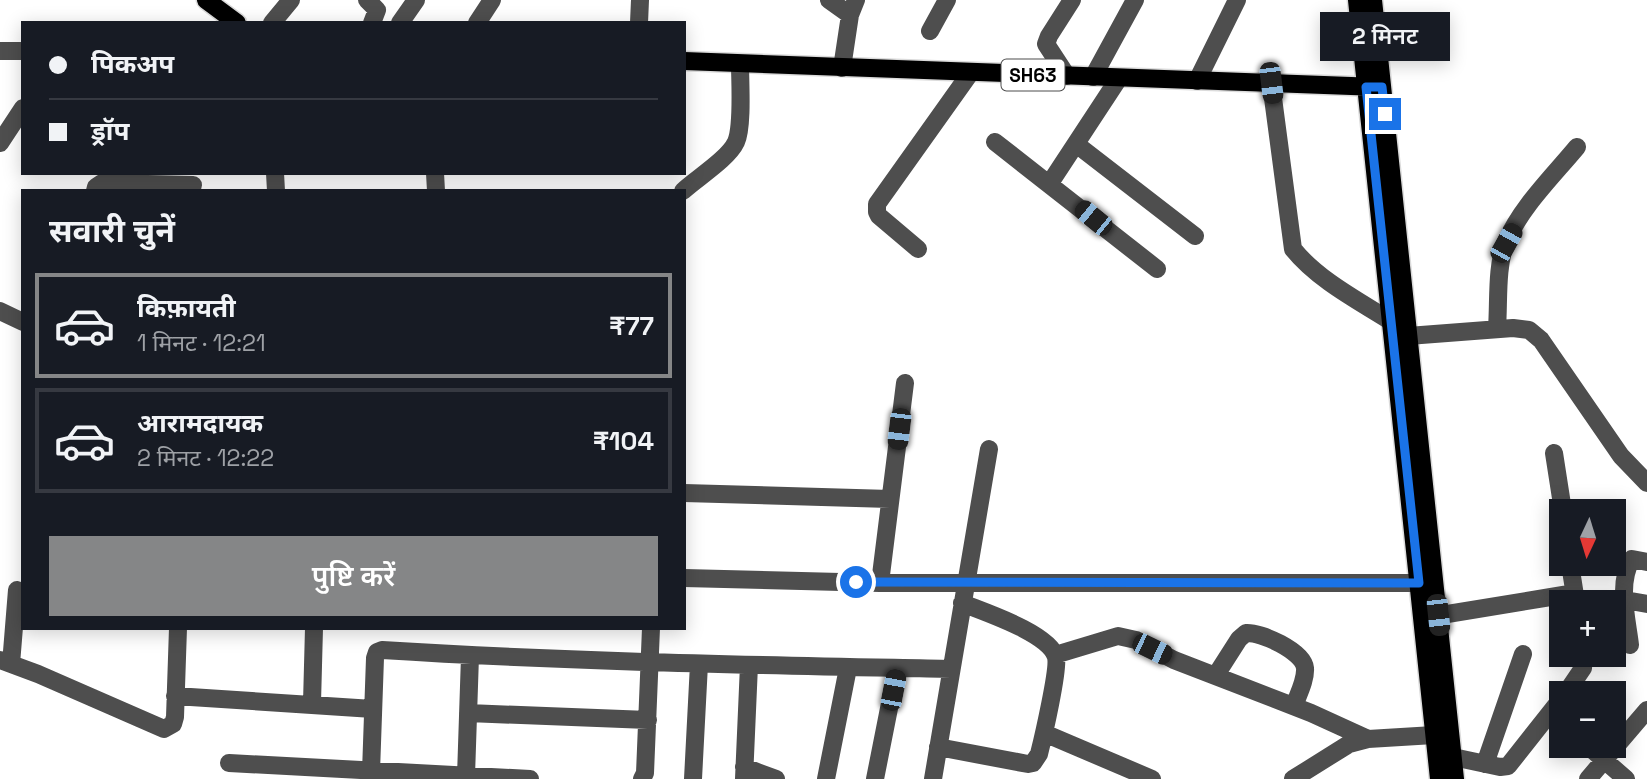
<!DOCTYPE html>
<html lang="hi">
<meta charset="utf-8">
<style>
body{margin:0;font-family:"Space Grotesk","Noto Sans Devanagari",sans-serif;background:#20242c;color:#f1f3f6;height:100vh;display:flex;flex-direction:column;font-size:26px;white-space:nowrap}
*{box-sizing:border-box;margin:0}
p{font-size:23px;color:#9ea1a6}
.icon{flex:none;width:38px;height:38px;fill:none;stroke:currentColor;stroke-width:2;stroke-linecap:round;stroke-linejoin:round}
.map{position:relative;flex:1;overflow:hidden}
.panel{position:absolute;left:21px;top:189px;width:665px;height:441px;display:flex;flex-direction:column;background:#171b24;border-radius:0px;box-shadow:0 4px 18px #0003}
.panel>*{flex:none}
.banner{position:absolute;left:21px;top:21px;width:665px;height:154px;border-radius:0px;box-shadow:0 4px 18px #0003;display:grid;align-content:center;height:154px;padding:0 28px;background:#171b24}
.needle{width:46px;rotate:184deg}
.buttons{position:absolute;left:1549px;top:499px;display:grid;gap:14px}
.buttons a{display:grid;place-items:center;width:77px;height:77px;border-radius:0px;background:#171b24;box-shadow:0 4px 18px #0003;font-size:35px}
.end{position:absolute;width:32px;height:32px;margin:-16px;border:9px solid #1a73e8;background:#fff;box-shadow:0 0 0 4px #fff}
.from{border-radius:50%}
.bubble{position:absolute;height:49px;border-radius:0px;background:#171b24;box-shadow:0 4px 18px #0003;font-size:23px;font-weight:600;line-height:49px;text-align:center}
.car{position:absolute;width:21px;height:42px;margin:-21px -10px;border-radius:9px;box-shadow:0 0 5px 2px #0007;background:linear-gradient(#222 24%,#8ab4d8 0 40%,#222 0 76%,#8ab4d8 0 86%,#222 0)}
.banner b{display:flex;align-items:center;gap:24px;height:66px;font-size:26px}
.banner b+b{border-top:2px solid #363941}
.banner i{width:18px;height:18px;background:#f1f3f6}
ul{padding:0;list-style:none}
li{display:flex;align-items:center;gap:21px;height:105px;margin:0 14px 10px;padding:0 14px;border:4px solid #363941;border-radius:0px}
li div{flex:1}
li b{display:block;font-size:26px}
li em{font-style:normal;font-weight:600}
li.active{border-color:#858687}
li>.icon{width:63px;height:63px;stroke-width:1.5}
h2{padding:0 28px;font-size:32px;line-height:84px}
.action{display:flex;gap:14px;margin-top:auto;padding:14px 28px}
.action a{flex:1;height:80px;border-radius:0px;background:#858687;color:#fff;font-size:28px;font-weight:600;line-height:80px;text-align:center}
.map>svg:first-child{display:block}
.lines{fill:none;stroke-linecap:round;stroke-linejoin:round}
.major-casing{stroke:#dbdbdb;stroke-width:21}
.minor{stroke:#4e4e4e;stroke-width:18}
.major{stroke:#000;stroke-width:18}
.route{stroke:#1a73e8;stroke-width:9}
.labels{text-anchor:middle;stroke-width:5;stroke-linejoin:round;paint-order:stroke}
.shield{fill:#fff;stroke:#4c4c4c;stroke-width:2}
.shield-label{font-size:19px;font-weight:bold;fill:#000}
</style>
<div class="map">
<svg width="1647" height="779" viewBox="0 0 1647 779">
<rect width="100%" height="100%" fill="#fff"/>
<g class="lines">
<defs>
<path id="major" d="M206,0L237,23
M1357,0L1439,779
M1373,0L1455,779
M684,61L1378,87"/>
</defs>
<use href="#major" class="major-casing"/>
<path class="minor" d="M367,0L377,10L372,23
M829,0L850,15
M272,23L291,0
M400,23L416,0
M477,23L492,0
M639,23L640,0
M930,31L947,0
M0,51H23
M842,68L850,15L856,0
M1067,76L1046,44L1049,36L1072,0
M1093,77L1135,0
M1197,81L1237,0
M1271,83L1293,249C1318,280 1359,301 1392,322
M995,142L1157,269
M0,143L23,108
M1076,144L1195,236
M275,173L276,191
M435,173L436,191
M1050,183L1119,78
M95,191L96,187L102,183L193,185
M683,191C697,178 728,159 736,142C743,126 740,82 740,64
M918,249L879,216L877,212V204L971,72
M0,311L23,322
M1497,328C1499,301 1496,267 1506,242C1521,207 1553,176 1577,147
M1408,336L1513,328L1529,330L1541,340L1621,456L1647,483
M1554,453L1563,511
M684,493L890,499
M1570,564L1576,602
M684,578L880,583H1419
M880,583L905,383
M1625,600L1647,604
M1423,618L1575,593
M1630,645C1627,619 1617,583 1632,559L1647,562
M1055,655L1118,636L1136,640L1174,660L1311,713L1368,739
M0,660L38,674L164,729L173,724L175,717L178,628
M11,664L17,590
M1216,675L1239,639L1246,633C1261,632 1303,651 1305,668C1306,680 1298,695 1294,706
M1566,693L1583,668L1584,654
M175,696L373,709
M312,703L314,628
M468,713L648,720
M1044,733L1152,779
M1588,746L1626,779
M938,747L1028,764L1033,763L1039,754C1043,738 1059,669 1056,657C1049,633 984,612 962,603
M1453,757L1500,767L1508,766L1561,699
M229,763L530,779
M1485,764L1523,654
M744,767L776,779
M371,772L375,658L377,652L382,650C571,662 761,665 951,669
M466,776L470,656
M642,779L645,773L651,628
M693,779L699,664
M744,779L749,665
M826,779L848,668
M875,779L897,668
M933,779L989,449
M1293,779L1349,744L1368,739L1434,735
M1588,779L1647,710"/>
<use href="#major" class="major"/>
</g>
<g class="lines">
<path class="route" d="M856,582L1419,583L1366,87H1382L1385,114"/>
</g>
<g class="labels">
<rect class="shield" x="1001.5" y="59.5" width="63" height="31" rx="5"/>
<g class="shield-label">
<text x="1033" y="82">SH63</text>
</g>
</g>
</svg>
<div class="buttons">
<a><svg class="needle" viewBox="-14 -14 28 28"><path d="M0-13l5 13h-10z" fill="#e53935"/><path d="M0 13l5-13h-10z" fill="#9ea1a6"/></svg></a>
<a>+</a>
<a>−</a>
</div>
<i class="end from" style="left:856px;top:582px"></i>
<i class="end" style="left:1385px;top:114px"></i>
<div class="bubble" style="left:1320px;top:12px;width:130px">2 मिनट</div>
<i class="car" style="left:1271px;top:83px;rotate:173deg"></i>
<i class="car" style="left:1093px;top:218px;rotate:309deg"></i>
<i class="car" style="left:1506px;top:243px;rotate:29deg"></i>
<i class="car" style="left:899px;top:429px;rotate:187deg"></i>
<i class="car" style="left:1438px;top:615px;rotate:174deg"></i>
<i class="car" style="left:1152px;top:649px;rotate:116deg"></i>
<i class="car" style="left:893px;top:690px;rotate:11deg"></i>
<div class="banner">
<b><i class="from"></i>पिकअप</b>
<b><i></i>ड्रॉप</b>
</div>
<section class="panel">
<h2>सवारी चुनें</h2>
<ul>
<li class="active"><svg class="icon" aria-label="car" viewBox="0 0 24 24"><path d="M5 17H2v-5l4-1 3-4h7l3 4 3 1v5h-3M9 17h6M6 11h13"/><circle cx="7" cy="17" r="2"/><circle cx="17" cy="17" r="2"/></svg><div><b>किफ़ायती</b><p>1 मिनट · 12:21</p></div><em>₹77</em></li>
<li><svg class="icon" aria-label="car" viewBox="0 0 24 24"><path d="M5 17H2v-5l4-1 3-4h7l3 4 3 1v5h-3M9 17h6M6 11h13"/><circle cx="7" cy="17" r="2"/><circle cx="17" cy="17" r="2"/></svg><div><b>आरामदायक</b><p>2 मिनट · 12:22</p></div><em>₹104</em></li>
</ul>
<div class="action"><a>पुष्टि करें</a></div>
</section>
</div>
